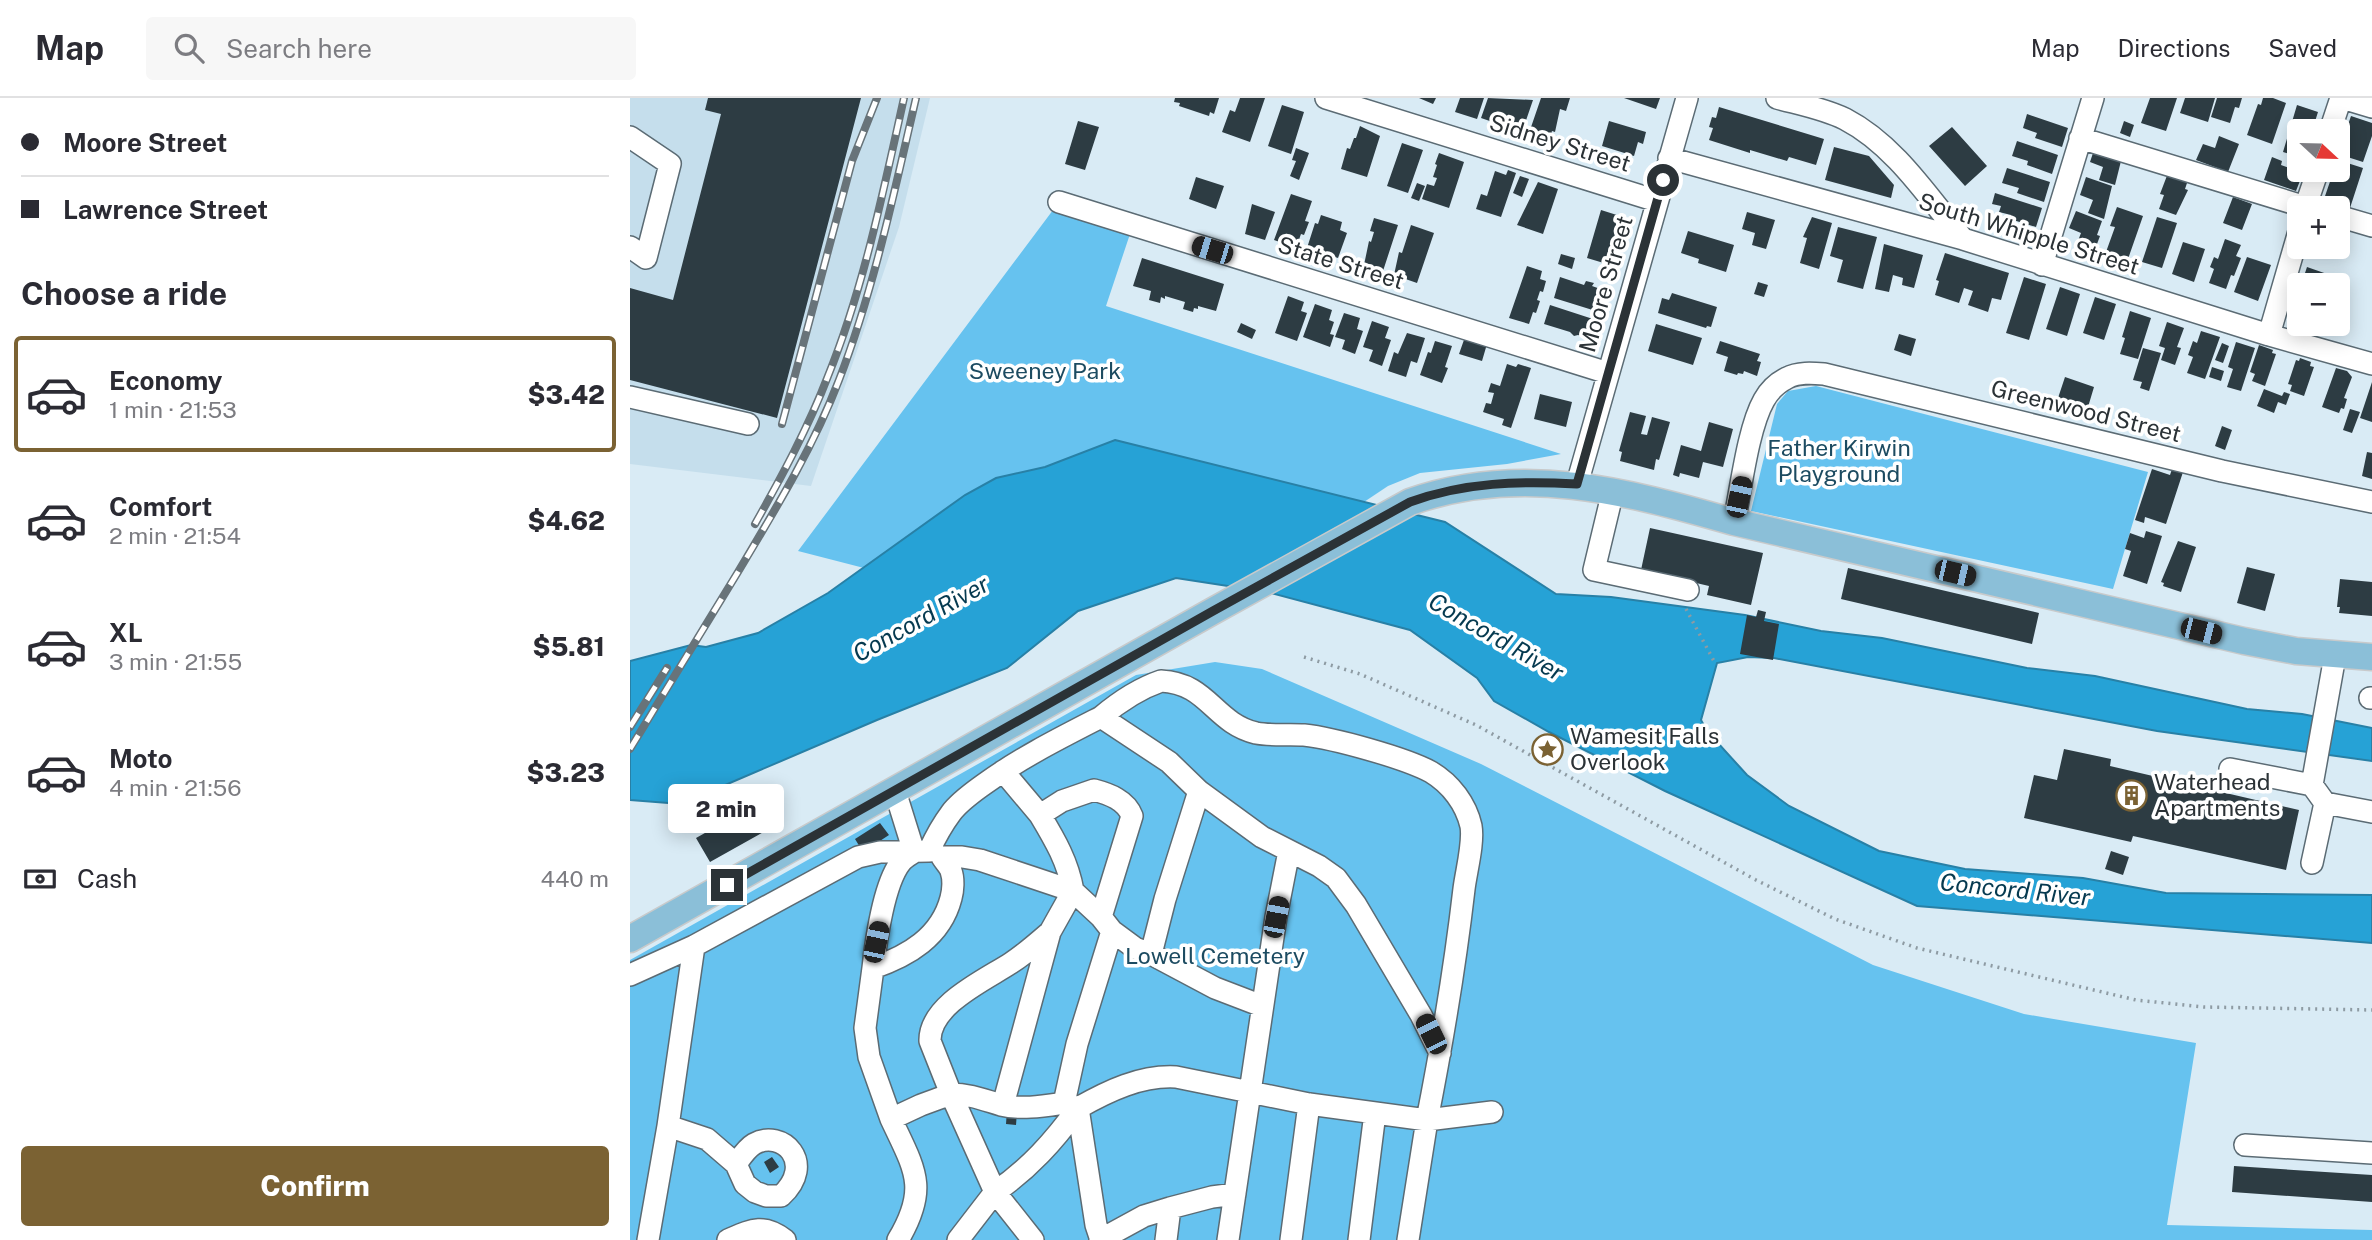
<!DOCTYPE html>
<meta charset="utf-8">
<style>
body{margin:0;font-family:"Public Sans",sans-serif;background:#f7f7f7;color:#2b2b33;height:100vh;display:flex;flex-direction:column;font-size:26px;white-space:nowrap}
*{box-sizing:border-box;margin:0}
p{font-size:23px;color:#7c7c81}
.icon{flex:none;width:38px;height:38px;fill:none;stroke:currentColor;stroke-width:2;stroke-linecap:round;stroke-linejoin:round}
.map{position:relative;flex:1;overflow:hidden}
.sheet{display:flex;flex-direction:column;background:#fff;width:630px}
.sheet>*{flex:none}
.guide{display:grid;align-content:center;height:154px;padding:0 21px;background:#fff}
.needle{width:46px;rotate:112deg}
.fabs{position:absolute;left:1657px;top:21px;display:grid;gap:14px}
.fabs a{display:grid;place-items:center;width:63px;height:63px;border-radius:7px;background:#fff;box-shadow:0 4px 18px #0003;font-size:35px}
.end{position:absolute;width:32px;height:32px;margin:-16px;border:9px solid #2b3236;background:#fff;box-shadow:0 0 0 4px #fff}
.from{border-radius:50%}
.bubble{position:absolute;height:49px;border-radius:7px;background:#fff;box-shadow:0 4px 18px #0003;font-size:23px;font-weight:800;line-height:49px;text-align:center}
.car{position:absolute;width:21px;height:42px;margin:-21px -10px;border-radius:9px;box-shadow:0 0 5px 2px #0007;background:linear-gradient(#222 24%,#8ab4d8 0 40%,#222 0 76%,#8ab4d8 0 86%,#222 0)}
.guide b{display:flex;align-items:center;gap:24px;height:66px;font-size:26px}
.guide b+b{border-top:2px solid #e1e1e2}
.guide i{width:18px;height:18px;background:#2b2b33}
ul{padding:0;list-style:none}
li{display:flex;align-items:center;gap:21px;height:116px;margin:0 14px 10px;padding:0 7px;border:4px solid transparent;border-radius:7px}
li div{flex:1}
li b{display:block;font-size:26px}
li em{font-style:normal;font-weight:800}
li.active{border-color:#7b6233}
li>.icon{width:63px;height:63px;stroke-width:1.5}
h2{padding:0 21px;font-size:32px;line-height:84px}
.pay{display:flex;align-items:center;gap:18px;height:77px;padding:0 21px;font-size:26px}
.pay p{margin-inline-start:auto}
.primary-button{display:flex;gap:14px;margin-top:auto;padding:14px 21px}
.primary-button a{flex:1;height:80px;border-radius:7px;background:#7b6233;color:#fff;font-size:28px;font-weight:800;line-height:80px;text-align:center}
header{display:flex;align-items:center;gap:42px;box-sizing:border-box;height:98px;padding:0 35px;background:#fff;border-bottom:2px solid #e1e1e2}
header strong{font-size:33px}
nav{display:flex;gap:38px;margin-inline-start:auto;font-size:24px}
.search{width:490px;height:63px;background:#f7f7f7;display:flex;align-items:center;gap:18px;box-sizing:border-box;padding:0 24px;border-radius:7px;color:#7c7c81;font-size:26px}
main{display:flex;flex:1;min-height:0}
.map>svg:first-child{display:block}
.built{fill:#c5deec}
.green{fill:#66c2ef}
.water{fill:#26a2d6;stroke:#2880a6;stroke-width:2}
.building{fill:#2d3c43}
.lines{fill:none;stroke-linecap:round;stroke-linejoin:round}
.minor-casing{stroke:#5b6b74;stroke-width:24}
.major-casing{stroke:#c8cacb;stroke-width:29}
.path{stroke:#8e9ba3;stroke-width:3.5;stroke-dasharray:2 5;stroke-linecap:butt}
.minor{stroke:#fff;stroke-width:21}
.major{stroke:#8bbfd8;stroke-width:26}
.rail-casing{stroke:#687379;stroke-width:8}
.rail{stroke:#fff;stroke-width:5;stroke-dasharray:16;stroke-linecap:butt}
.route{stroke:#2b3236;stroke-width:9}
.labels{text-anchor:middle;stroke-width:7;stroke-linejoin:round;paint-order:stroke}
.street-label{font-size:23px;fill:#2b3236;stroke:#fff}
.park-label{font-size:23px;fill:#1c4b61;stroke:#fff}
.poi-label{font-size:23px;fill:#2b3236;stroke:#fff;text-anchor:start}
.water-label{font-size:24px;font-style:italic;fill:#063a50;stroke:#fff}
</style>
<header>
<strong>Map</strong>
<div class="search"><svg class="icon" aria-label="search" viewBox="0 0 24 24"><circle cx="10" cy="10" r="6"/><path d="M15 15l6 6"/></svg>Search here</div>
<nav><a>Map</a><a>Directions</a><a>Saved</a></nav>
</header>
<main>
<section class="sheet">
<div class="guide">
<b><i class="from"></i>Moore Street</b>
<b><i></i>Lawrence Street</b>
</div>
<h2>Choose a ride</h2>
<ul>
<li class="active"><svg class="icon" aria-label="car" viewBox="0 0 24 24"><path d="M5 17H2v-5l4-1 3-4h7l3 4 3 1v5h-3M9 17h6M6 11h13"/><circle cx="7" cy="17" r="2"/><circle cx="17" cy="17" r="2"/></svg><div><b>Economy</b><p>1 min · 21:53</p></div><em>$3.42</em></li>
<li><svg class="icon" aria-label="car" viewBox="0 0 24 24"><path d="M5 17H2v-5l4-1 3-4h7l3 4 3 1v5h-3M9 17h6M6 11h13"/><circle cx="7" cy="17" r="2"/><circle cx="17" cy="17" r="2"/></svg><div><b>Comfort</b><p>2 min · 21:54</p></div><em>$4.62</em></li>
<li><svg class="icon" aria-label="car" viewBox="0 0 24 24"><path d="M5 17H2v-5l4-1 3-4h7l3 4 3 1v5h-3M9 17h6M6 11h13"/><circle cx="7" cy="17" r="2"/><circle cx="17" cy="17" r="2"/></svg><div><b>XL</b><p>3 min · 21:55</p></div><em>$5.81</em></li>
<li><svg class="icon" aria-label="car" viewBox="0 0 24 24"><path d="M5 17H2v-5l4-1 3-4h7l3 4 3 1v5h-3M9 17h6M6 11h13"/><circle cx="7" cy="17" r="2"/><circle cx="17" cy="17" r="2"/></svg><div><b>Moto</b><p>4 min · 21:56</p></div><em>$3.23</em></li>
</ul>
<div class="pay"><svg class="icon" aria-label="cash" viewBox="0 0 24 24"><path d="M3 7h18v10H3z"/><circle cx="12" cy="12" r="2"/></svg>Cash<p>440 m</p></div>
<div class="primary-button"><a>Confirm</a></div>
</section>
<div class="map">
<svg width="1742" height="1142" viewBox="0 0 1742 1142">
<rect width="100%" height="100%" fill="#d9ebf5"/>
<path class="built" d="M0,0H300L269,129L181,388L0,366Z"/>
<path class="green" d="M429,104L503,127L476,208L931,356L877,366L790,375L758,388L734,404L485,342L415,369L366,380L335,397L234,470L168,453Z
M1186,288L1518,374L1483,491L1121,413L1147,306L1158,293Z
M585,564L632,571L851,666L1243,867L1394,916L1566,945L1537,1127L1742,1132V1142H0V862L506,577Z"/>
<path class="water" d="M485,342L815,424L926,496L981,499L1115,517L1191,533L1252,540L1397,570L1465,578L1617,611L1672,616L1742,630V663L1527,633L1144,560L1118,559L1087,565L1071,622L1077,633L1117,677L1159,708L1249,753L1335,771L1453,780L1536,795L1742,797V845L1287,808L1035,693L919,634L864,603L847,580L780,532L637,494L546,480L448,513L377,570L247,622L51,706L0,702V563L61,547L76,549L128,535L198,495L335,397L366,380L415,369Z"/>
<path class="building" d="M78,0H231L147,320L0,282V190L43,202L91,16L75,12Z
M545,0H589L584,16L580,14L579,18L549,8L550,5L544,4Z
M610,0H635L620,44L592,34L600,12L605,14Z
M789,0H806L803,6Z
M830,0H854L847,21L825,14Z
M858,0L903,2L892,34L851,20Z
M911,0H940L936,13L930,11L925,34L922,33L919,42L899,35Z
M994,0H1030L1026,11Z
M1520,0H1547L1536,33L1511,25Z
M1555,0H1585L1578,24L1550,15Z
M1587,0H1612L1609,10L1605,9L1600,25L1581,19Z
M1633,0H1643L1656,5L1642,46L1617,37L1628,6L1631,7Z
M652,7L674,14L661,56L638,48Z
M1667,7L1688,14L1682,33H1670V59L1653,54Z
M1089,9L1194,41L1186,67L1159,59L1157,63L1120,52V55L1079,42L1083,30L1079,29L1082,19L1086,20Z
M1397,16L1438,30L1432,49L1405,40L1407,35L1393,30Z
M1721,18L1742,25V38L1733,64L1708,56Z
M448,23L469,29L455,72L435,66Z
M979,23L1016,34L1013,46L1008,44L1004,58L972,48Z
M1494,23L1504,27L1500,39L1490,35Z
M730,28L750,38L737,79L711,71L717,50L720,51L724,40H726Z
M1322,29L1357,68L1335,88L1299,48Z
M1589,38L1609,46L1598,74L1566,62L1573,46L1585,50Z
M1387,43L1428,57L1422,76L1397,67L1398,63L1382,58Z
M772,45L793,52L778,95L757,88Z
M1466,46L1493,55L1485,87L1469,82L1473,69L1460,64Z
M1204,49L1239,58L1264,87L1261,100L1195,82Z
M666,50L679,55L669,82L660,78L666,63L662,62Z
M809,55L834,64L819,110L792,101L797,86L804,88L807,80L803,79L807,67L805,66Z
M1642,59L1652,63L1651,67L1673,75L1666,93L1634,82Z
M1708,62L1733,70L1720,110L1694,101L1704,72H1708Z
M1377,70L1420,84L1414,104L1387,95L1389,90L1372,85Z
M878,72L886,75L871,119L846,111L851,96L857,98L865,73L876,77Z
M1538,75L1558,82L1555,91L1558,92L1546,117L1529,111L1534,97L1530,96Z
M890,78L899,81L892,99L883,95Z
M566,79L594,88L586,111L559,101Z
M1456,79L1482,88L1474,121L1458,115L1463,102L1450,97Z
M908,84L928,91L913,136L887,127Z
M787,85L795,88L789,103L781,100Z
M1365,95L1412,110L1406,129L1380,121L1381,117L1369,114L1371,108L1362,106Z
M661,96L682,103L675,123L679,124L674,137L671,136L666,150L644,142Z
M1603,99L1622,106L1612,132L1593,125Z
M622,106L645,114L635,142L615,136Z
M1487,109L1513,118L1498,161L1476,154L1485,129L1480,128Z
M971,112L990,118L977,166L957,160Z
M1446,113L1472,123L1467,137L1470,138L1464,154L1446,148L1451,135L1439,130Z
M1117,114L1145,122L1136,151L1122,147L1125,135L1112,131Z
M691,117L712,124L710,132L717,135L708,160L677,150L685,125L688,126Z
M1182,119L1202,125L1189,171L1170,165L1177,140L1173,139Z
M1527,119L1547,125L1532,170L1512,164Z
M744,120L768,127L753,173L734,167L739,143L741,144L744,134L740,133Z
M781,127L804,135L787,185L764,177L769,154L772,155Z
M1208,129L1247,139L1233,191L1207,184L1213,162L1200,158Z
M1058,133L1104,147L1096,174L1068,165L1069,161L1051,155Z
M1595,141L1611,147L1606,158L1611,160L1604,178L1601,177L1596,191L1579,185L1584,171L1580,169L1584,159L1588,161Z
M1553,144L1575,151L1564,184L1542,176Z
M1254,146L1293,157L1284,190L1272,187L1273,180L1263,177L1259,194L1245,191Z
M1315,155L1379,175L1371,202L1362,200L1358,214L1338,207L1343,193L1334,190L1329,205L1305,197L1309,183L1306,182Z
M931,156L945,160L942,171L928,166Z
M1617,159L1641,167L1628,203L1604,194Z
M512,160L594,186L586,213L568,208V211L564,210L563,214L553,211L555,204L535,198V201L531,199L530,205L519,202L521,193L503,188Z
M897,168L912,173L910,181L916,183L913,194L910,193L907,202L910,203L906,215L903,214L899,226L879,220Z
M1677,169L1720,184L1708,218V187H1671Z
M930,179L954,187L956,183L964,185L962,188L976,193L969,214L924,200Z
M1394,179L1416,186L1399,242L1376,235Z
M1128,184L1138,187L1134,199L1124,196Z
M1430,189L1450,196L1437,238L1416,231Z
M1670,194V213L1663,211Z
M1042,195L1087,209L1081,229L1077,228L1076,230L1028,215L1032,200L1039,202Z
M658,198L674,204L671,213L677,215L667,243L645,235Z
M1465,199L1486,206L1474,242L1453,235Z
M685,206L702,212L699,222L704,224L700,236L704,237L700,249L673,239Z
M920,207L966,222L960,241L948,237L944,238L940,234L914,226Z
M1500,213L1521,220L1508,261L1490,256L1495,240L1492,239Z
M714,215L730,220L727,231L733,233L725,256L712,251L715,242L705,239Z
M742,223L759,229L755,240L761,242L752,268L739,263L743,252L733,249Z
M1537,224L1554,230L1547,249L1551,250L1545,267L1531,262L1535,250L1529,248Z
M611,225L626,232L622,241L607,234Z
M1026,226L1072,240L1063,267L1018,253Z
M1571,233L1590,239L1575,281L1557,275L1563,259L1558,257L1563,243L1567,245Z
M777,235L795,240L787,265L781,263L776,279L758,273L764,254L768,256Z
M1269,236L1286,241L1281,258L1264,252Z
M835,239L857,246L852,263L829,256Z
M805,243L822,248L815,269L818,270L812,285L790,277L798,254L801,255Z
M1090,243L1130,256L1127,263L1131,264L1127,278L1114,273L1113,276L1108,275L1107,277L1094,273L1098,259L1086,255Z
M1606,244L1625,250L1611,293L1597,289L1603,271L1598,269Z
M1592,245L1599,248L1593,265L1585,262Z
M1629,247L1643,252L1642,255L1646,256L1635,288L1622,283L1625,276L1620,274Z
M1513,250L1531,255L1519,293L1510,290L1512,284L1503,282Z
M1670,260L1681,264L1680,268L1684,269L1674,298L1660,293L1662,287L1658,286L1666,262L1669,263Z
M877,266L886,269L888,266L901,270L881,330L872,327L874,321L853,314L856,305L861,306L864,295L858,294L861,285L870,288Z
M1582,269L1594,273L1591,283L1579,279Z
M1706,270L1717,273L1722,279L1714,300L1717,301L1714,311L1711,310L1709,315L1692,309Z
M1435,279L1464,289L1455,319L1425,309Z
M1742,284V324L1730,320Z
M1634,291L1652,298L1654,294L1660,296L1656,307L1648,304L1644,315L1627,308Z
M910,296L942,304L936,329L904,321Z
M1720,311L1730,314L1722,335L1713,332Z
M1000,314L1016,318L1011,336L1017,337L1022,319L1040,324L1029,362L1026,361L1024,372L990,363L992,354L989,353Z
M1079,324L1103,331L1093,369L1073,364L1069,380L1050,375L1049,379L1043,377L1051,347L1071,353Z
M1592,328L1602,332L1595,352L1585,348Z
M1737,354L1742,355V381L1732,378Z
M1522,371L1540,377L1542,371L1553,374L1536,426L1515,419L1514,425L1505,422Z
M1020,430L1133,455L1121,507L1077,497L1079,488L1011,472Z
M1516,433L1532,438L1517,486L1493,478L1501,453L1495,451L1500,435L1514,440Z
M1548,443L1566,449L1551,494L1533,488L1534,485L1531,484Z
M1617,469L1645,476L1635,513L1607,505Z
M1218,470L1409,515L1402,546L1211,501Z
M1710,481L1742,484V518L1709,515L1710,509H1707Z
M1128,512L1136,514L1134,523L1149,526L1143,562L1110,556L1117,517L1126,519Z
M1434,651L1481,661L1480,668L1669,712L1656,772L1503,738L1501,744L1394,720L1404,677L1427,682Z
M123,708L137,732L80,764L66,740Z
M250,725L259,737L233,754L225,741Z
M1481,753L1499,759L1493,777L1475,771Z
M377,1012L387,1014L386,1027L376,1026Z
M142,1059L149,1069L140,1075L134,1064Z
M1604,1068L1742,1077V1104L1602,1094Z"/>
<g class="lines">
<defs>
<path id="minor" d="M696,0L1027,103
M1147,0C1169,6 1195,11 1215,21C1265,47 1298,99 1333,141
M1712,0L1742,9
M1700,33L1711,0
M0,39L40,66L16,160L0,149
M1450,40L1679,110
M1039,60L1333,141L1639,237L1742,266
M429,104L978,275
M1675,110L1688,72
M1708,118L1742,128
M1412,167L1463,0
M1639,237L1670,130
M0,299L118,326
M947,386L1057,0
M983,393L964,472L1058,492
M1104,424C1111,391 1118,330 1134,302C1139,293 1147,285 1157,280C1168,274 1182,275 1194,276L1592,373L1742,404
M531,583C578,585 584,625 626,635C641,638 658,636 674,637C703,640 775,660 801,674C821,686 836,706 841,728C844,745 836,774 834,791C825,869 812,946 797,1022L679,1006L546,979C511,977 478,993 448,1010L434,1005L447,946L482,833L505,850L521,856L535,801L569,693L539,664L471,619C490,603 508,591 531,583Z
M1740,600H1742
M1600,671L1682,687L1695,705L1742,714
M373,673L410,717
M1682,687L1705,558
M569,693L632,739L689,768L706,780L726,807L791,917L810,955
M1682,765L1695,705
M420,834L443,793C438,764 425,742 410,717L432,703L464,692C479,696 496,702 502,718L471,819
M521,856L585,890L632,908
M243,870C246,843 254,785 271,764C274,760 280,757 284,754L265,693
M0,877L64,848
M373,1007L420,834C407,845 395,856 381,865C355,882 299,907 300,943L321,996L291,1007L261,1021L239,959L235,930L243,870C278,858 311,839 321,800C323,793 324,781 321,773C320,769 315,764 312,759H332L350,762L443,793L471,819L482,833
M261,1021C285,1072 299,1090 268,1142
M38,1028L77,1041L106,1066L115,1086L125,1094L136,1098H151C187,1065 152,1030 124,1046C117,1050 111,1059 106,1066
M1615,1047L1742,1055
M540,1110L582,1099L605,1096
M18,1142L38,1028L64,848L228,759L250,754L299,753C305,740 312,727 321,715C329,704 342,695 353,687C390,660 430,640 471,619
M98,1142C121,1132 133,1125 155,1142
M328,1142L365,1094L321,996C340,996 354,1002 371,1007C391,1012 414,1008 434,1005
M403,1142L365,1094C399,1071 424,1043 448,1010L466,1127L471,1142
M470,1142L514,1118L540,1110L536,1142
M598,1142L646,819L659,753
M661,1142L679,1006
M729,1142L745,1015
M778,1142L797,1022L862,1014"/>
<path id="major" d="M0,841L583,513L780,404C890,365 996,393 1104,424L1614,543L1666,553L1742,559"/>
</defs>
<use href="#minor" class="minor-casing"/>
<use href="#major" class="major-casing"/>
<path class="path" d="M1056,511L1085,565
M674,559L730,576L846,627L1126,782L1205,821L1287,850L1506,902L1574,909L1742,912"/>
<use href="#minor" class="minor"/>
<use href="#major" class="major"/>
<defs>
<path id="rail" d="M152,326L222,63L247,0
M125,426C152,378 178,330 198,278C234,189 253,94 274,0
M0,629L37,570
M0,651C36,592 72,533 108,474C145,412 183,350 209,282C244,191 264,95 286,0"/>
</defs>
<use href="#rail" class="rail-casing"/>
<use href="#rail" class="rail"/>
</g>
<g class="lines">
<path class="route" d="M97,787L583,513L780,404C835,384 889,383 947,386L1033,82"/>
</g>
<defs>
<symbol id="sight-ring" viewBox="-11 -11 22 22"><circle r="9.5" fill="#fff" stroke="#7b6233" stroke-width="1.5"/><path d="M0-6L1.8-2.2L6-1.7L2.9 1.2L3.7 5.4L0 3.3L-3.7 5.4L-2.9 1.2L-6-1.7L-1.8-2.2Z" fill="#7b6233"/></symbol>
<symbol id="building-ring" viewBox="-11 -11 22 22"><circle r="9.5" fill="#fff" stroke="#7b6233" stroke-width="1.5"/><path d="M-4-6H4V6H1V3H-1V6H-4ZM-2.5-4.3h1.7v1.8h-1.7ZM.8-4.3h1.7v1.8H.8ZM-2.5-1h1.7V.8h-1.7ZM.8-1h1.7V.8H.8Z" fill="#7b6233"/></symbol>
</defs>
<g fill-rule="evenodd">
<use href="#sight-ring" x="900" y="634" width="35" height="35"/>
<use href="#building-ring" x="1484" y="680" width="35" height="35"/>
</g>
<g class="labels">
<g class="street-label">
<text transform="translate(930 45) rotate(17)" y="8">Sidney Street</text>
<text transform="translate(1399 136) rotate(17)" y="8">South Whipple Street</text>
<text transform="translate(711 165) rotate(17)" y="8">State Street</text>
<text transform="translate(976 186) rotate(-74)" y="8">Moore Street</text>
<text transform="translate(1456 313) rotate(14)" y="8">Greenwood Street</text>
</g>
<g class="park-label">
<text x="415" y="281">Sweeney Park</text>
<text x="1209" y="358">Father Kirwin<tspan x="1209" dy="26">Playground</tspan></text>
<text x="585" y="866">Lowell Cemetery</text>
</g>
<g class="poi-label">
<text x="940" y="646">Wamesit Falls<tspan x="940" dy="26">Overlook</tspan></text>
<text x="1524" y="692">Waterhead<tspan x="1524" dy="26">Apartments</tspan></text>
</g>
<g class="water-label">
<text transform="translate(291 521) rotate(-29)" y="8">Concord River</text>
<text transform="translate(866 539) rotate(30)" y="8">Concord River</text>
<text transform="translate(1385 792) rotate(6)" y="8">Concord River</text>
</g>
</g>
</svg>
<div class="fabs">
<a><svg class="needle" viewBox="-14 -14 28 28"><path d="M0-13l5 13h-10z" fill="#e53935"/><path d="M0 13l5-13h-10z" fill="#7c7c81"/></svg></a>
<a>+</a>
<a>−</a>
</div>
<i class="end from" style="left:1033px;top:82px"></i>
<i class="end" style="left:97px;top:787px"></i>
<div class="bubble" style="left:38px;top:686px;width:116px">2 min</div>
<i class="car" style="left:582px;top:152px;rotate:287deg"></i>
<i class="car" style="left:1109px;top:399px;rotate:12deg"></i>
<i class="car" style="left:1325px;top:475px;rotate:103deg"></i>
<i class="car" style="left:1571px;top:533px;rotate:104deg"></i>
<i class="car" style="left:646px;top:819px;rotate:11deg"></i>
<i class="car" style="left:246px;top:844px;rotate:12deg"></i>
<i class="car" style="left:801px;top:936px;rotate:334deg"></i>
</div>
</main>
